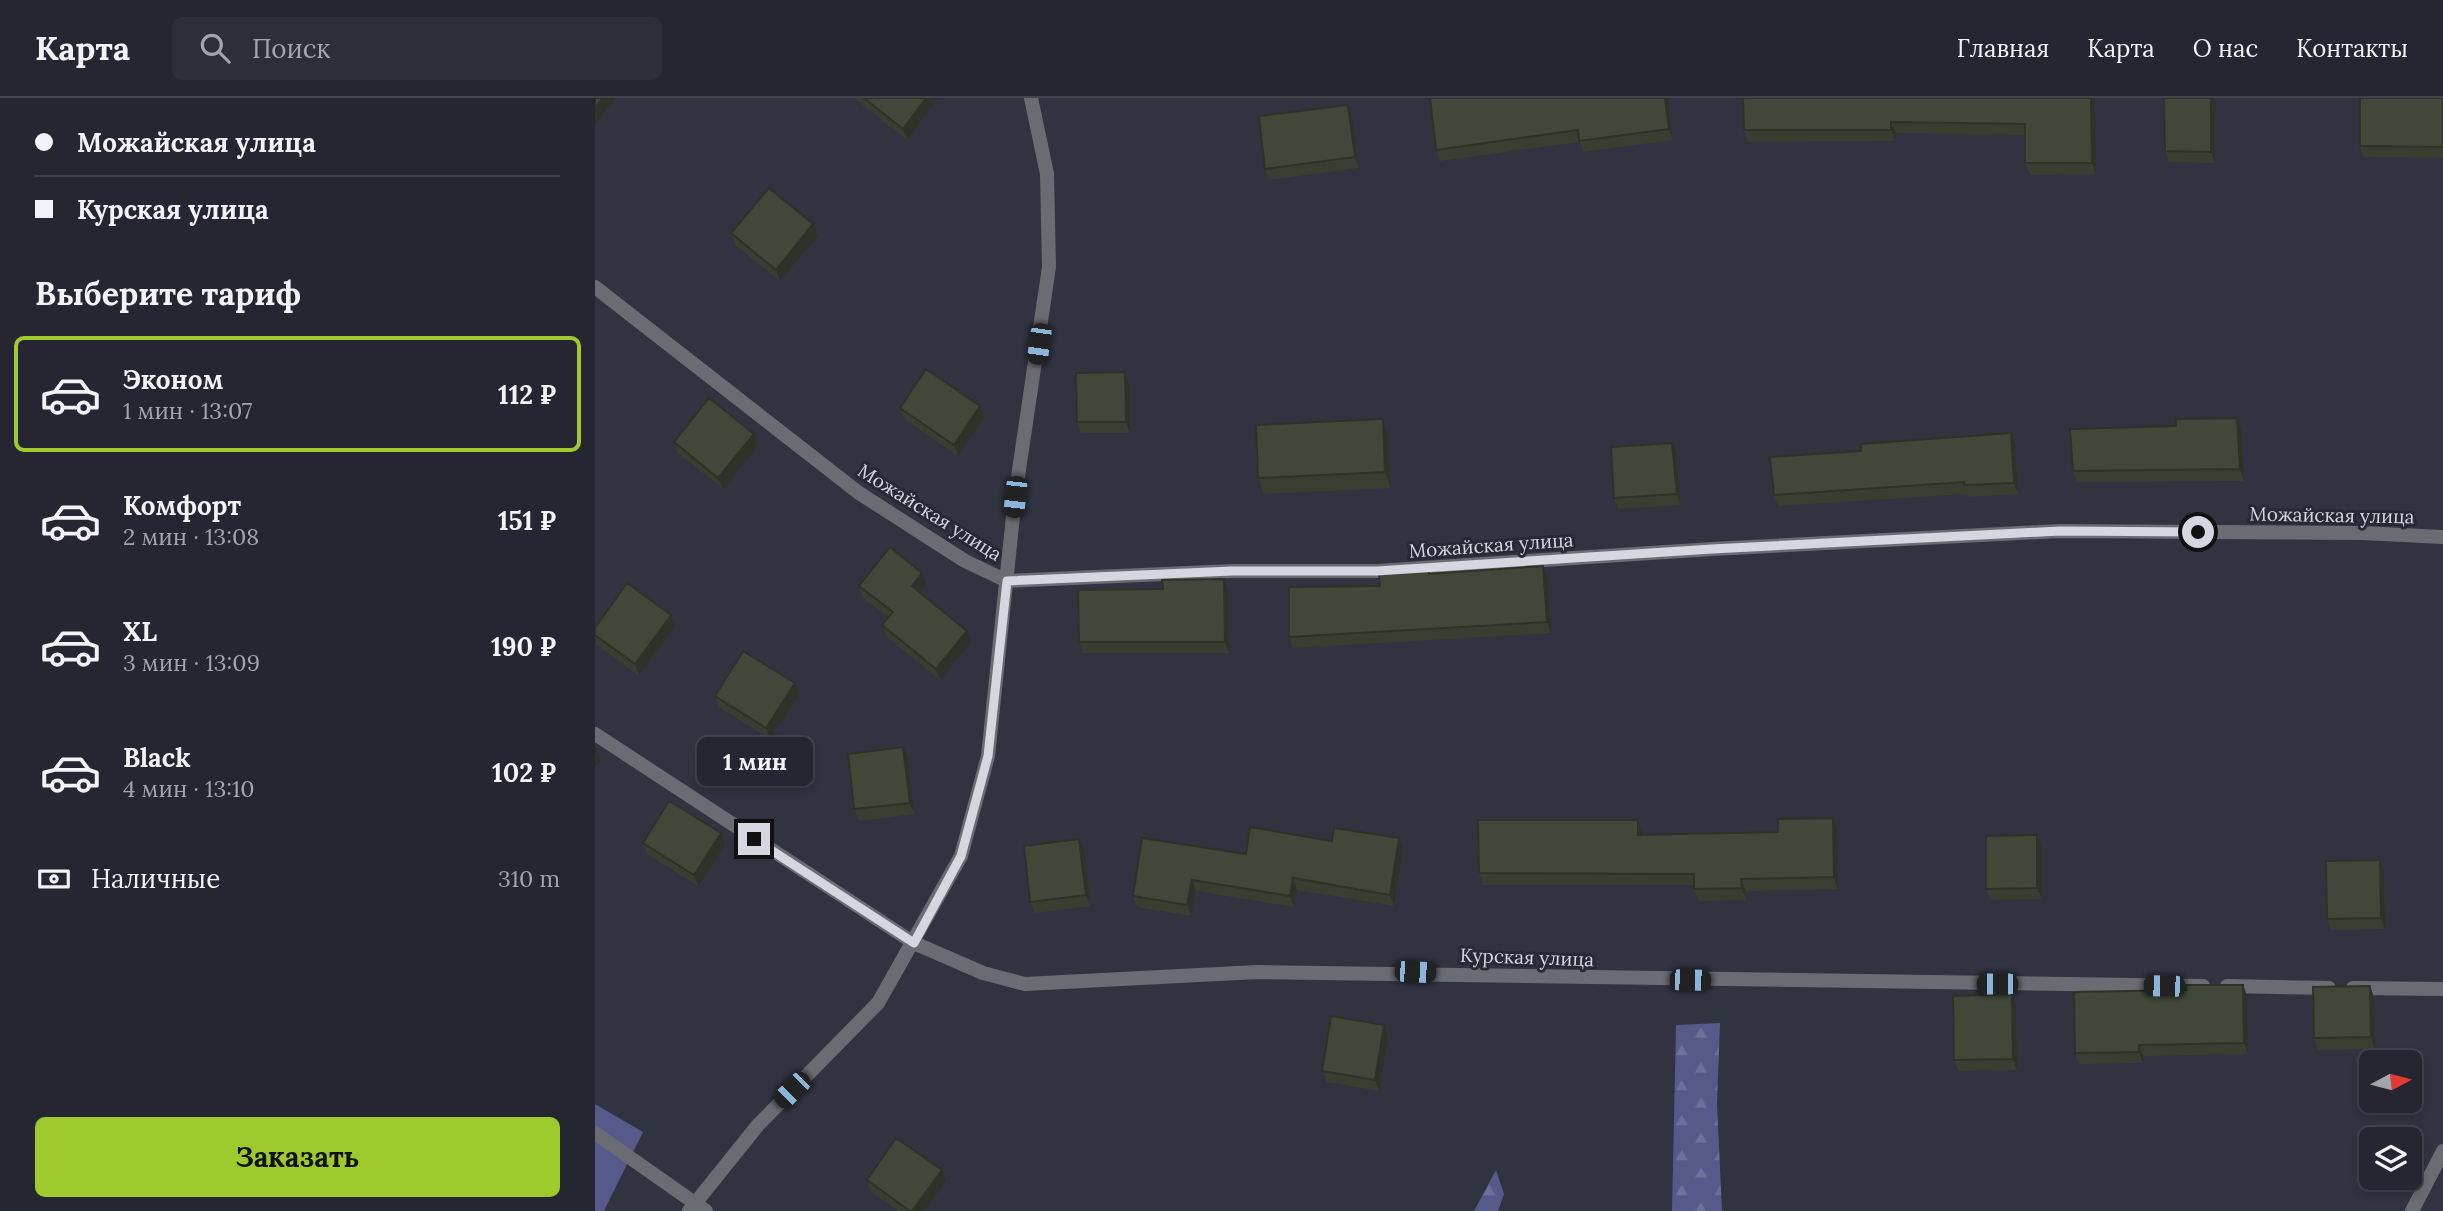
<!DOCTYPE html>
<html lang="ru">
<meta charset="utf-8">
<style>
body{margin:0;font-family:Lora,serif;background:#2d2e39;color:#f1f3f6;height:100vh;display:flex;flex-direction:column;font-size:26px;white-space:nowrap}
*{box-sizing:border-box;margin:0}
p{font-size:23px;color:#a3a5ab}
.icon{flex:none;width:38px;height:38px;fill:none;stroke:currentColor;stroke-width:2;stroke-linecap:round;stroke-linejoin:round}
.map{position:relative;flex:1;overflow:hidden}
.sheet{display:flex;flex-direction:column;background:#252631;width:595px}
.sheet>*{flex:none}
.top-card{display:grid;align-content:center;height:154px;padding:0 35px;background:#252631}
.needle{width:46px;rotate:83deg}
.fabs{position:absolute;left:1764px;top:952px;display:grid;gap:14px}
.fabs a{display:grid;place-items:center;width:63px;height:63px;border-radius:10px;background:#252631;box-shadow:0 4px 10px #0003,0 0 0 2px #42434d;font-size:35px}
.end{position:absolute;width:32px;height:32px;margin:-16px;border:9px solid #d5d6df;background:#111;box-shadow:0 0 0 4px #111}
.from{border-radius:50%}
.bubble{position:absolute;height:49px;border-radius:10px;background:#252631;box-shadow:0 4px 10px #0003,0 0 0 2px #42434d;font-size:23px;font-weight:700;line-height:49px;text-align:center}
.car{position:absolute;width:21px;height:42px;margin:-21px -10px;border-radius:9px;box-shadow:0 0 5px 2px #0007;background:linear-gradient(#222 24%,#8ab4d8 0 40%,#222 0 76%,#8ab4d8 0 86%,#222 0)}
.top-card b{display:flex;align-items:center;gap:24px;height:66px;font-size:26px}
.top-card b+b{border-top:2px solid #42434d}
.top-card i{width:18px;height:18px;background:#f1f3f6}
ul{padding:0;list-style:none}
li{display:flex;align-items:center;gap:21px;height:116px;margin:0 14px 10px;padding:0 21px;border:4px solid transparent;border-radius:10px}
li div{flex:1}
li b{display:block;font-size:26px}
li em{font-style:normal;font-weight:700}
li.active{border-color:#9fca2d}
li>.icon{width:63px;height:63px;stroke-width:1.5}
h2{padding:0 35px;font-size:32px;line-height:84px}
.pay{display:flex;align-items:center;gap:18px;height:77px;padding:0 35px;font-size:26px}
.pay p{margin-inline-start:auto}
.button{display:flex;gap:14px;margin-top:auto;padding:14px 35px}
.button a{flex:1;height:80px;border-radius:10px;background:#9fca2d;color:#111;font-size:28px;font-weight:700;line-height:80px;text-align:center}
header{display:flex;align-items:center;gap:42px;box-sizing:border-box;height:98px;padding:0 35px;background:#252631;border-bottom:2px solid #42434d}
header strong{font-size:33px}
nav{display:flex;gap:38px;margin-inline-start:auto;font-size:24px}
.search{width:490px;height:63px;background:#2d2e39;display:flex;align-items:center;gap:18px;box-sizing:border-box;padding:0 24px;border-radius:10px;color:#a3a5ab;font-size:26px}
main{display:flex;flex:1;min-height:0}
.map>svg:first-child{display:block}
.green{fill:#56598a}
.forest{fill:url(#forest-firs)}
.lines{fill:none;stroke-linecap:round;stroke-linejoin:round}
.lane{stroke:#6b6c73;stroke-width:14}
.street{stroke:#6b6c73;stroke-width:14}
.wall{fill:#393e31}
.shaded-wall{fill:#2e3228}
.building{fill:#424839;stroke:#2e3228;stroke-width:2}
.route{stroke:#d5d6df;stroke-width:9}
.labels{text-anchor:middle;stroke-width:6;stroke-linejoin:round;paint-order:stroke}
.street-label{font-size:19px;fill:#d5d6df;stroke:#272937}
</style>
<header>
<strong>Карта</strong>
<div class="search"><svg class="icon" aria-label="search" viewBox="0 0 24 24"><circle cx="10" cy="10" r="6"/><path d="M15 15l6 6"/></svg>Поиск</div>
<nav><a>Главная</a><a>Карта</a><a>О нас</a><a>Контакты</a></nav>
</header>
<main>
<section class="sheet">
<div class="top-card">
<b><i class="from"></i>Можайская улица</b>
<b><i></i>Курская улица</b>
</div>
<h2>Выберите тариф</h2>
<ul>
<li class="active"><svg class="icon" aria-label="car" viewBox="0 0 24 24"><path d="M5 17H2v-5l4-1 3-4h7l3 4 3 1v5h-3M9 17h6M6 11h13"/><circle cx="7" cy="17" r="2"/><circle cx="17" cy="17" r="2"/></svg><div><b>Эконом</b><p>1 мин · 13:07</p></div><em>112 ₽</em></li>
<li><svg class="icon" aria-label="car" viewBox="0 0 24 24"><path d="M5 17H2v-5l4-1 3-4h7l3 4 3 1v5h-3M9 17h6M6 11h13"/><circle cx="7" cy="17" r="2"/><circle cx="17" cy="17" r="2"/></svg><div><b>Комфорт</b><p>2 мин · 13:08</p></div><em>151 ₽</em></li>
<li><svg class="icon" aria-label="car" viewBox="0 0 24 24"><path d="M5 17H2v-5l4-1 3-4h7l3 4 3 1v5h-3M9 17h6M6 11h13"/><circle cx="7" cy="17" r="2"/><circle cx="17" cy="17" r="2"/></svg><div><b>XL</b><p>3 мин · 13:09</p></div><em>190 ₽</em></li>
<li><svg class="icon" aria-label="car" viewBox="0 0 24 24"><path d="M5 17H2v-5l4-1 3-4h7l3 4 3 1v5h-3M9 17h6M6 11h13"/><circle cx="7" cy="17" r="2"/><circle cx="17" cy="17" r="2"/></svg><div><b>Black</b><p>4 мин · 13:10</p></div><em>102 ₽</em></li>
</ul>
<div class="pay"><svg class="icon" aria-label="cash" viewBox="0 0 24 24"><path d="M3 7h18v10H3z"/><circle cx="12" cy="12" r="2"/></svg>Наличные<p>310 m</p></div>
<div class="button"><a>Заказать</a></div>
</section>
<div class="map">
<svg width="1848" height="1113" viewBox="0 0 1848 1113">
<defs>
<pattern id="forest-firs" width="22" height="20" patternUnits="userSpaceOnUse" patternTransform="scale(1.75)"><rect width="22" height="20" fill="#56598a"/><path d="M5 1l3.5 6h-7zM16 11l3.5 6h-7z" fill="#6d709a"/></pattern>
</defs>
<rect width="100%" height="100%" fill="#313341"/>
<path class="green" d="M0,1006L48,1034L9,1113H0Z"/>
<path class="forest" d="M1125,925L1122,1006L1127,1113H1077L1081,927Z
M901,1072L909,1096L903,1113H879Z"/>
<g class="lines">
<path class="lane" d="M94,1113L163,1027L283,905L366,758L393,658L420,399L454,169L452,76L436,0"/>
<path class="street" d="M0,189L264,395L370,463L412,483L637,473H782L1117,451L1465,433L1768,435L1848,439
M0,636L319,845L388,875L430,886L662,874L1608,888
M1632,888L1734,890
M1758,890L1848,891
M0,1035L111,1113
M1817,1113L1848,1053"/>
</g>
<path class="wall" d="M259,0H343L312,42Z
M835,0H1073L1078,42L988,54L985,44L845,63L841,52Z
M1148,0H1500L1501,76L1435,77L1430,65V37L1301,35L1300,43L1153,44L1149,32Z
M1848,0V60L1769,59L1765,48Z
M1621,4L1620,65L1574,64L1570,53Z
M757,18L764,70L674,82L670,71Z
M218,126L223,138L185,183L140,147L136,135Z
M530,274L534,286L535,335H486L482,324Z
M305,310L389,319L363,358L309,321Z
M1642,320L1646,331L1649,383L1482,384L1478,373L1581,328Z
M788,321L793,338L796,390L669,396L663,380Z
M159,336L163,348L128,391L83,355L79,344Z
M1420,346L1423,396L1373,399L1372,396L1183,408L1179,397Z
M1081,356L1086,407L1023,411L1019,400Z
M948,468L952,480L956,535L698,550L694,539L785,488L836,475Z
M629,481L633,492L634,555H488L484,544L568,491Z
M331,486L325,494L376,544L345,582L291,538L287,527L294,519L268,500L264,488Z
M76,517L80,528L44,578L1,546L0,530Z
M200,585L204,596L175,641L124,609L120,598Z
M313,660L319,716L264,723L259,711Z
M1238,720L1242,732L1243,791L1151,793V802L1104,803L1099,791V787H888L884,775L1043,722L1047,733V737L1183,734Z
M484,741L489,752L495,808L440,815L435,804Z
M737,743L808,752L799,808L702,792L699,809L601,793L596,818L542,809L538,798L651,756Z
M48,745L130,747L103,788L52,756Z
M1446,748L1447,801L1396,802L1391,791Z
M1789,773L1790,831L1736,832L1732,821Z
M1648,887L1652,898L1653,956L1548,958V965L1484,966L1480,955L1591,892Z
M1775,888L1779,900L1780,951L1723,952L1719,940Z
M1417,896L1421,908L1422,972L1363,973L1359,962Z
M789,927L793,938L784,993L732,984L727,973Z
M272,1082L351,1083L329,1113H303L276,1094Z"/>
<path class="shaded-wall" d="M8,0H20V1L0,26V10Z
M331,0H343L312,42L308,31Z
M1070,0H1073L1078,42L1074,31Z
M1496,0H1500L1501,76L1497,65Z
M1616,0H1619L1621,4L1620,65L1616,54Z
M753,7L757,18L764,70L760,59Z
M1296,24L1301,35L1300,43L1296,32Z
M218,126L223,138L185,183L181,172Z
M530,274L534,286L535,335L531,324Z
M385,308L389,319L363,358L359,347Z
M1642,320L1646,331L1649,383L1645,371Z
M788,321L793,338L796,390L790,374Z
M1416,335L1420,346L1423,396L1419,385Z
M159,336L163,348L128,391L123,380Z
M1077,345L1081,356L1086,407L1082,396Z
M948,468L952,480L956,535L952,524Z
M327,475L331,486L321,499L317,488Z
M629,481L633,492L634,555L630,544Z
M76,517L80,528L44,578L40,566Z
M372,533L376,544L345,582L341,571Z
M200,585L204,596L175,641L171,630Z
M308,649L313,660L319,716L315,705Z
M1,650L6,661L0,669V652Z
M1238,720L1242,732L1243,791L1239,779Z
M1043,722L1047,733V748L1043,737Z
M126,735L130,747L103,788L99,777Z
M1442,737L1446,748L1447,801L1442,790Z
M804,740L808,752L799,808L795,797Z
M484,741L489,752L495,808L491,797Z
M1785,762L1789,773L1790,831L1786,820Z
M698,780L702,792L699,809L695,798Z
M1146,781L1151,793V802L1147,790Z
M597,782L601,793L596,818L592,807Z
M1648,887L1652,898L1653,956L1649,945Z
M1775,888L1779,900L1780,951L1776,939Z
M1417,896L1421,908L1422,972L1418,961Z
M789,927L793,938L784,993L780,982Z
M1544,947L1548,958V965L1544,954Z
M347,1072L351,1083L329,1113H317Z"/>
<path class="building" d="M0,0H8L0,10Z
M269,0H331L308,31Z
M835,0H1070L1074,31L984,43L983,32L841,52Z
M1148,0H1496L1497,65H1430V26L1296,24V32H1149Z
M1569,0H1616V54L1570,53Z
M1765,0H1848V49L1765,48Z
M753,7L760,59L670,71L664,18Z
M174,90L218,126L181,172L136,135Z
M331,271L385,308L359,347L305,310Z
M530,274L531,324H482L481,275Z
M114,300L159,336L123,380L79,344Z
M1642,320L1645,371L1478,373L1475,331L1581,328V321Z
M788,321L790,374L663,380L661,327Z
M1416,335L1419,385L1369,387V384L1179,397L1175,359L1266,353V346Z
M1077,345L1082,396L1019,400L1016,349Z
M295,449L327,475L317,488L372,533L341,571L287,527L298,514L264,488Z
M948,468L952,524L694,539V489L785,488L784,473L834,469V476Z
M629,481L630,544H484L483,492L568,491L567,482Z
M32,485L76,517L40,566L0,537V530Z
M148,553L200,585L171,630L120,598Z
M308,649L315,705L259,711L253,656Z
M74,703L126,735L99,777L48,745Z
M1238,720L1239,779L1146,781L1147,790L1099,791V776L884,775L883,722H1043V737L1183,734V721Z
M655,729L737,743L739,730L804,740L795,797L698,780L695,798L597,782L592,807L538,798L547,740L651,756Z
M1442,737V790L1391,791V738Z
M484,741L491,797L435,804L429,748Z
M1785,762L1786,820L1732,821L1731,763Z
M1591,887H1648L1649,945L1544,947V954L1480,955L1479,894L1591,892Z
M1775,888L1776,939L1719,940L1718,889Z
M1417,896L1418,961L1359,962L1358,898Z
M736,918L789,927L780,982L727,973Z
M301,1040L347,1072L317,1113H315L272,1082Z"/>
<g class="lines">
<path class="route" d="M159,741L319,845L366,758L393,658L412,483L637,473H782L1117,451L1465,433L1603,434"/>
</g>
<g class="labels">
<g class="street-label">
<text transform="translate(335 414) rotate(32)" y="7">Можайская улица</text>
<text transform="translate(1737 417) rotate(1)" y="7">Можайская улица</text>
<text transform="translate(896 447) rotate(-4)" y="7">Можайская улица</text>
<text transform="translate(932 859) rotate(2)" y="7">Курская улица</text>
</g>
</g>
</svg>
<div class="fabs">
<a><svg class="needle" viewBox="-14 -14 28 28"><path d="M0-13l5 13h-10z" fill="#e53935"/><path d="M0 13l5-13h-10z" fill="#a3a5ab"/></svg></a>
<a><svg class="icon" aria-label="layers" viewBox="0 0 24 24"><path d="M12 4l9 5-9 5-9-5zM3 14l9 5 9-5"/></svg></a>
</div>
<i class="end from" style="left:1603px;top:434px"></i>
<i class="end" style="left:159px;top:741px"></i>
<div class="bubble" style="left:102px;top:639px;width:116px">1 мин</div>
<i class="car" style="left:444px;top:246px;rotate:188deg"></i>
<i class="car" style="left:420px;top:399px;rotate:186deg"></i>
<i class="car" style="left:820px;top:874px;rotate:92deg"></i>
<i class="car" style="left:1095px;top:882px;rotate:91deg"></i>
<i class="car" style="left:1402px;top:886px;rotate:270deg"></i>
<i class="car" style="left:1569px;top:888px;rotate:271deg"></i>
<i class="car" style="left:197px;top:992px;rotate:225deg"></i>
</div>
</main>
